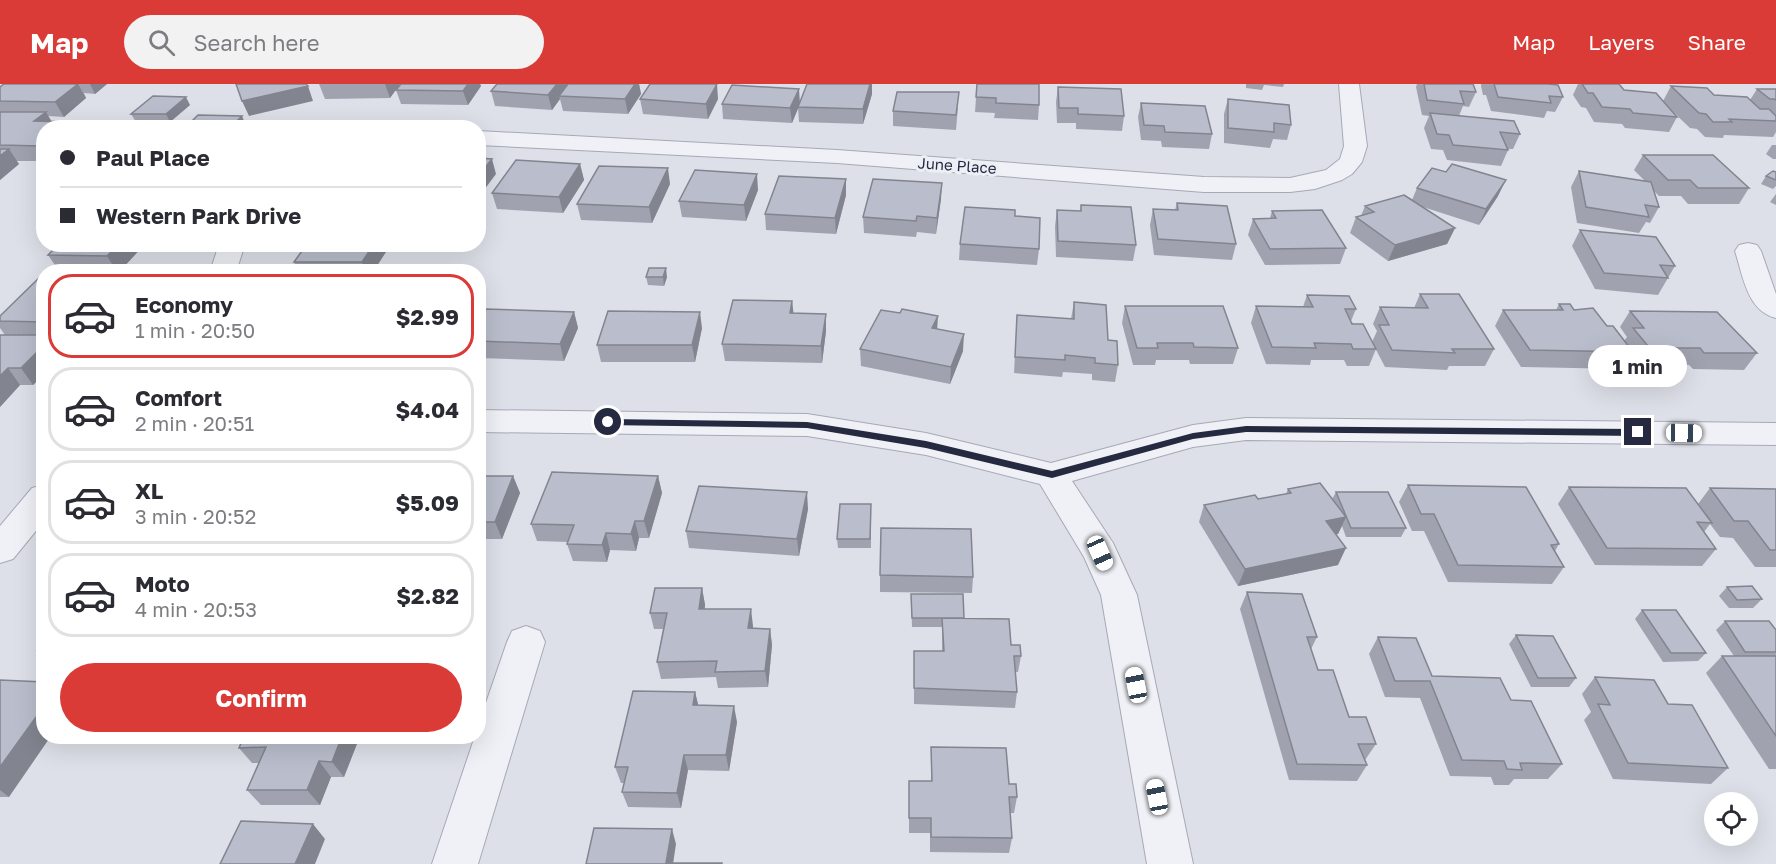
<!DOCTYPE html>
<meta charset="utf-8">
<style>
body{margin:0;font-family:"Golos Text",sans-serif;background:#f2f2f3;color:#2b2b33;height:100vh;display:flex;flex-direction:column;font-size:22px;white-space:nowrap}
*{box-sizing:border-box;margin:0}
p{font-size:20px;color:#7c7c81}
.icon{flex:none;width:33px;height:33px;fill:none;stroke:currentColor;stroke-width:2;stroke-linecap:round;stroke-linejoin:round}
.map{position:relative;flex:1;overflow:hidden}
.drawer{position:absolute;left:36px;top:180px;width:450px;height:480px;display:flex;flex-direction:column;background:#fff;border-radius:24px;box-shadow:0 6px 24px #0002}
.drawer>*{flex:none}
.top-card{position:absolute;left:36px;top:36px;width:450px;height:132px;border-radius:24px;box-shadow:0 6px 24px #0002;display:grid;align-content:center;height:132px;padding:0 24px;background:#fff}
.tools{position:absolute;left:1704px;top:708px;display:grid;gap:12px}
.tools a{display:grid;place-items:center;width:54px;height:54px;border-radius:50%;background:#fff;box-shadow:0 6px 24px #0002;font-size:30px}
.end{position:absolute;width:27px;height:27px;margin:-14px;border:8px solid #252a40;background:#fff;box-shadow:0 0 0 3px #fff}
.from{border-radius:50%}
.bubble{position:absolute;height:42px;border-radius:21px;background:#fff;box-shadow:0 6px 24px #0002;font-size:20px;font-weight:700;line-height:42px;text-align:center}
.car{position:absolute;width:18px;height:36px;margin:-18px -9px;border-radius:8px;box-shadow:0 0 4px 2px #0007;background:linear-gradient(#fff 24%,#345 0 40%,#fff 0 76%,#345 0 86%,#fff 0)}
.top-card b{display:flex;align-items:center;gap:21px;height:57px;font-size:22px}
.top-card b+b{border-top:2px solid #e1e1e2}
.top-card i{width:15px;height:15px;background:#2b2b33}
ul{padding:10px 0 0;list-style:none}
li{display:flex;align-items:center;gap:18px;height:84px;margin:0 12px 9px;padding:0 12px;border:3px solid #e1e1e2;border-radius:24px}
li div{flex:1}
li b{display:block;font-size:22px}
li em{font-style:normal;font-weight:700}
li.current{border-color:#da3b36}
li>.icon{width:54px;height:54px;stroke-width:1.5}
.primary-button{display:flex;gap:12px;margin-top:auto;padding:12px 24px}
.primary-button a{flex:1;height:69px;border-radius:36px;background:#da3b36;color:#fff;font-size:24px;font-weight:700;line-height:69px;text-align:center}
header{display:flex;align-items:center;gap:36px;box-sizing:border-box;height:84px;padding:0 30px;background:#da3b36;color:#fff}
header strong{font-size:28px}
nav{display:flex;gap:33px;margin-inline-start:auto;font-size:21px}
.search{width:420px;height:54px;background:#f2f2f3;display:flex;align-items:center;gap:15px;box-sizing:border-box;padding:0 21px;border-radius:33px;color:#7c7c81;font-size:22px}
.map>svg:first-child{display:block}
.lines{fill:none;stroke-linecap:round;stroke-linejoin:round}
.minor-casing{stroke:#a6a9b6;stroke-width:2}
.minor{fill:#f0f1f6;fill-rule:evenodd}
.wall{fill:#a0a3af}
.shaded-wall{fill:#82858f}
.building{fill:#babecc;stroke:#82858f;stroke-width:1.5}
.route{fill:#252a40}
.labels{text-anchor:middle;stroke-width:6;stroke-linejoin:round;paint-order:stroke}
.far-street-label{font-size:15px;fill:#252a40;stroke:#edeff6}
</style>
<header>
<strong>Map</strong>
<div class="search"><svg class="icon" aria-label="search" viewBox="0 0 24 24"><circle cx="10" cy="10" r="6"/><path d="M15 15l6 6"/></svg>Search here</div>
<nav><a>Map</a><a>Layers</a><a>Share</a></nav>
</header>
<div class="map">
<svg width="1776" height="780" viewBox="0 0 1776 780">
<rect width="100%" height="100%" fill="#dde0e8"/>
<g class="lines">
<defs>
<path id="minor" d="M1339,0H1359L1367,62L1362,78L1352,90L1342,96L1315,105L1290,108H1204L837,79L478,61V47L837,66L1204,93L1290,94L1326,86L1340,75L1344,62Z
M1748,159L1757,161L1761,167L1776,210V234C1747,227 1743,192 1735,167L1739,161Z
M219,160H245L236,188H210Z
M478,326L807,330L926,349L1051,379L1193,341L1246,334L1776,339V361L1246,356L1193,363L1072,397L1113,459L1137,511L1193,780H1147L1101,511L1084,473L1040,400L926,371L807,352L478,348Z
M44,401V437L13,475L0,479V442L32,404Z
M526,542L540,547L545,558L478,780H432L475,652H478V642L507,558L512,547Z"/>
</defs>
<use href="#minor" class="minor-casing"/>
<use href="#minor" class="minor"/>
</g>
<path class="wall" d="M4,0H107L95,10L84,9L86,14L64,33L48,32L44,44V77H16L19,80L0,96V3Z
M319,0H400L390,14L325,15Z
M401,0H480L481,2L468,21L401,20L396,6Z
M497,0H639L641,10L628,30L563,27L560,15L552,26L495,22L491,7Z
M807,0H872V10L863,40L799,38L798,24L792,39L723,35L722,20L800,19Z
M977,0L1039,21L1038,36L994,34L995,29L975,28Z
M1246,0H1284L1283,3L1264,1L1262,6L1246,4Z
M1417,0H1473L1476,8L1469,23L1463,22L1459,32L1520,50L1513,65H1507L1508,66L1501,82L1447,76L1443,66L1431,65L1424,44L1429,32L1422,31L1416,3Z
M1481,0H1548L1563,13L1555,28L1547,27L1544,34L1491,27L1486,11H1483L1481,2Z
M1578,0H1619L1624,6L1663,17L1671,2L1714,11L1750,16L1757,5H1776V48L1773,53L1724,51L1723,54L1705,53L1697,45L1690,44L1669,24L1677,33L1669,48L1625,44L1622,40L1594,38L1586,24L1581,23L1573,11Z
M1058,3L1124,32L1122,47L1076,45V39H1057L1056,18Z
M640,15H718L708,35L643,30Z
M1228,15L1291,41L1287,56L1273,55L1270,64L1224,59V30Z
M1141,19L1212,50L1209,65L1162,63L1161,57L1141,56L1138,33Z
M190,21L170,38H136L131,30Z
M958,23L956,46L893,42V27Z
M1772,61H1776V75H1773L1766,70Z
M1643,71L1749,104L1739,120H1688L1681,112H1659L1654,107L1659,123L1650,139L1646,138L1639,149L1577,139L1571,103L1579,87L1645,97L1634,86Z
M580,80L584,96L563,129L497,125L492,109Z
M1776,88V102L1773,105L1761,100L1766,92Z
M846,95V111L836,150L766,146L765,130Z
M670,100L652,139L581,136L577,120Z
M1417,104L1498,112L1479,141L1423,123L1455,144L1447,160L1388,177L1350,149L1356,133L1361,132L1365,122L1412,116Z
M758,106L746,137L682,133L679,117Z
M1776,110V121L1770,118Z
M941,115L936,150L917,148L916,153L864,149L863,133Z
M1177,119L1236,160L1232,176L1154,171L1150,141L1153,125L1175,126Z
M1081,121L1136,161L1133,177L1056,173L1055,142L1057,126L1080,127Z
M1272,127L1346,164L1340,180L1265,181L1248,151L1253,135L1270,134Z
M1015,132L1039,165L1037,181L959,176L960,160Z
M1580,146L1675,182L1658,211L1595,205L1572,162Z
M59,160H145L119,188L59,187L48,171Z
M391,160L373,188H298L294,178Z
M44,191V290L33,301H20L0,323L5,251L0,244V232Z
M646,193H667L664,202L648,201Z
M1420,210L1494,265L1485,282H1449L1447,286L1385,283L1372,258L1377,247L1373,240L1380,223L1414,224Z
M1307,211L1356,225L1351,237L1376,265L1369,282H1347L1344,276H1311L1310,281L1266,280L1251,239L1256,222L1303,223Z
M792,217L793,229L826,247L822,279L725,277L722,260Z
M1074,218L1108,256L1118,281L1115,298L1092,296V290L1063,288L1062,293L1014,289L1017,231L1071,235Z
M1559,220L1574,226L1607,242L1624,257L1627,253L1620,243L1630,227L1757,269L1744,286L1693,285L1689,281L1668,280L1664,285H1642L1631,271L1622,285L1521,283L1495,242L1503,226H1556Z
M1125,222L1238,264L1233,280H1190L1189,276H1156L1155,281H1133L1122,239Z
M574,228L578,244L564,277L478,274V236Z
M702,244L695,278H601L597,261Z
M938,245L963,267L950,300L861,282L860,265Z
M478,392H513L520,409L502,455H478Z
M658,392L662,409L649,454H639L636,467L610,466L607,478L573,477L567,460L568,458L537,457L531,440Z
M1408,401L1559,460L1555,467L1564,483L1552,500L1448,498L1424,447H1412L1399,418Z
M1569,403L1698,420L1710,404L1776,405V483H1755L1733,454L1720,453L1710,440L1704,448L1716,465L1702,482L1595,481L1558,420Z
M1288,405L1332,415L1336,408L1406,444L1401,453H1346L1342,442L1338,450H1336L1338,481L1238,502L1199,438L1204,421L1258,415L1286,410Z
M871,420V464H838L837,455Z
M808,425L799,472L689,464L686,447Z
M880,491L973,493L972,509L880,508Z
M1727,503L1762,515L1753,524H1729L1719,512Z
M702,504L705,521V525L753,542V544L770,545L772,561L768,603L718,604L716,593L661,595L657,578L663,545H654L650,529Z
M1247,508L1317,553L1311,565L1318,586L1349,633L1376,660L1365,676L1367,681L1357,697L1289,696L1240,525Z
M911,510L964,534L1011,561L1021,572L1018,588H1015L1017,608L1015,624L914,620V567H942V543H912Z
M1642,526L1706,569L1698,577L1663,578L1635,535Z
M1725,537L1776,546V685H1769L1706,589L1722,572H1734L1716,546Z
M1516,551L1576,594L1569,603H1531L1509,560Z
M1378,553L1432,592L1511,616L1562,680L1548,695H1514L1509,701H1494L1491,693L1450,692L1420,614L1385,613L1369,570Z
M44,557V573L37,566Z
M1595,593L1668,620L1728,684L1711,700L1613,695L1584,636L1591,628L1582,610Z
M0,596L9,713H0Z
M695,608L698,621L737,638L729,687L688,686L681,724L628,723L622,708L624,699H621L615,683Z
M244,652H360L344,693H331L320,721H261L247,706L259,679H252L239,664Z
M931,663L1009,700L1017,713L1014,729H1010L1012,754L1009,769L930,768V749H909V712L931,697Z"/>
<path class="shaded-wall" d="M78,0L86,14L64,33L55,18Z
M90,0H107L95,10Z
M385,0H400L390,14Z
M468,0H480L481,2L468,21L463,7Z
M557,0H569L559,12L560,15L552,26L548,11Z
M635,0H639L641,10L628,30L625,15Z
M717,0L718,15L708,35L706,20Z
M870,0H872V10L863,40V25Z
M308,2L313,17L249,32L242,17Z
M799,5L800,20L792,39L790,24Z
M186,13L190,21L170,38L166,30Z
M46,28L55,43L34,37Z
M242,32L247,44H232V42Z
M72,38L75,44H65Z
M9,65L19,80L0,96V72Z
M492,75L496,90L478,114V92Z
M580,80L584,96L563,129L559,113Z
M668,84L670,100L652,139L649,123Z
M757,90L758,106L746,137L744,121Z
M846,95V111L836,150L835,134Z
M1506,96L1498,112L1479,141L1486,125Z
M942,99L941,115L936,150L937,134Z
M1455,144L1447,160L1388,177L1395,161Z
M119,160H145L119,188H117L107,172Z
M374,160H391L373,188H365L362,178Z
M666,184L667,193L664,202L663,193Z
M792,217L794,233L790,229Z
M574,228L578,244L564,277L560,260Z
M700,228L702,244L695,278L692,261Z
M826,230V247L822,279L821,262Z
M938,232L937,248L932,244Z
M964,250L963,267L950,300L951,283Z
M44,261V290L33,301L21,284Z
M8,284L20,301L0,323V292Z
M513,392L520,409L502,455L495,438Z
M658,392L662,409L649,454L644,437Z
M807,408L808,425L799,472L797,455Z
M1346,433L1338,450L1319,454L1326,437Z
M635,437L639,454L636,467L631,450Z
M606,449L610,466L607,478L602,461Z
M1346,464L1338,481L1238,502L1245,485Z
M702,504L705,521L702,542L699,525Z
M751,525L753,542L750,561L748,544Z
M770,545L772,561L768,603L765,587Z
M695,608L699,624L693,621Z
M44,622V652H51L9,713L0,706V683Z
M734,622L737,638L729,687L726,671Z
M342,652H360L344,693L332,678Z
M684,671L688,686L681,724L677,709Z
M319,677L331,693L320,721L307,706Z
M313,740L325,755L315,780H295Z
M672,745L676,760L673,780H666Z"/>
<path class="building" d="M4,0H78L55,18L0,17V3Z
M236,0H306L308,2L242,17Z
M401,0H468L463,7L396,6Z
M497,0H557L548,11L491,7Z
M568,0H635L625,15L559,12Z
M650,0H717L706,20L640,15Z
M807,0H870L863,25L798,23Z
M977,0H1039V21L996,19V14L976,13Z
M1424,0H1473L1476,8L1460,7L1464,20L1427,16Z
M1494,0H1548L1558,1L1563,13L1549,12L1551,19L1498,13Z
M1582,0H1619L1624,6L1656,9L1677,33L1633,29L1630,25L1602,23L1593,9H1588Z
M732,1L799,5L790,24L722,20Z
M1671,2L1707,4L1714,11L1747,13L1760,25H1769L1776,32V37L1729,35L1732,38H1713L1706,30L1699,29Z
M1058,3L1121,5L1124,32L1078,30V24H1059Z
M1757,5H1776V16L1774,15H1770Z
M897,8H959L956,31L893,27Z
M153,12L186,13L166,30H131Z
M1228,15L1289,21L1291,41L1274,39V48L1228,44Z
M1141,19L1205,22L1212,50L1165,48L1164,42L1144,41Z
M0,28H46L34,37L72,38L65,44H44V60L41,62L0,61Z
M1430,29L1514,37L1520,50L1500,48L1508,66L1453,61L1449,51L1437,50Z
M198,31L242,32L232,42H234L233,44H185Z
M0,65H9L0,72Z
M1643,71H1713L1749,104H1698L1690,96H1668Z
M478,74L492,75L478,92Z
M516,76L580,80L559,113L492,109Z
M1452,80L1506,96L1486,125L1417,104L1432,84L1446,88Z
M599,82L668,84L649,123L577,120Z
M695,86L757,90L744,121L679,117Z
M1579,87L1651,98L1659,123L1645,121L1649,133L1586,123Z
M1773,87L1776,88V96L1766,92Z
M779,92L846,95L835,134L765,130Z
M873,95L942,99L937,134L917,132L916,137L863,133Z
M1404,111L1455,144L1395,161L1356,133L1374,128L1365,122Z
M1177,119L1227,122L1236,160L1158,155L1153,125L1178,126Z
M1081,121L1131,123L1136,161L1058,157L1057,126L1081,127Z
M965,123L1015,126V132L1040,134L1039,165L960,160Z
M1322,126L1346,164L1270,165L1253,135L1276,134L1272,127Z
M1580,146L1656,153L1675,182L1660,181L1668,194L1604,189Z
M59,160H119L107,172L48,171Z
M307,160H374L362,178H294Z
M649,184H666L663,193H646Z
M42,191H44V238L0,237V232Z
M1420,210H1459L1494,265H1452L1455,269L1392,266L1379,241H1389L1380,223L1428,224Z
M1307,211L1349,212L1356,225H1345L1352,240H1363L1376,265H1353L1351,260L1314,259L1316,264L1272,263L1256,222L1313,223Z
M733,216L792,217L790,229L826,230L821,262L722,260Z
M1074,218L1106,221L1108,256L1117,257L1118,281L1095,279V274L1065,271V276L1015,273L1017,231L1074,235Z
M1559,220H1570L1574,226L1593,224L1607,242H1613L1633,268L1530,266L1503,226H1563Z
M1125,222H1223L1238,264L1194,263L1193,259H1157L1158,264H1137Z
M485,225L574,228L560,260L478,257V236Z
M902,225L938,232L932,244L964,250L951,283L860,265L881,226L900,229Z
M608,227L700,228L692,261H597Z
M1630,227L1717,228L1757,269H1704L1700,264H1671L1676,269L1653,268L1633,244H1644Z
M0,251H44V261L21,284H8L0,292Z
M552,388L658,392L644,437H635L631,450L606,449L602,461L567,460L574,441L531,440Z
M478,392H513L495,438H478Z
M1320,399L1346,433L1326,437L1346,464L1245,485L1204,421L1255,411L1258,415L1291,409L1288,405Z
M1408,401L1526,403L1559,460L1551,461L1564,483L1458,481L1434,430H1421Z
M699,402L807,408L797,455L686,447Z
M1569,403L1686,404L1712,439L1697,438L1716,465L1607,464Z
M1710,404L1776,405V466H1770L1748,437H1734Z
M1336,408H1388L1406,444H1351Z
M840,420H871L870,455H837Z
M881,444L971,445L973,493L880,491Z
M1752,502L1762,515L1737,516L1727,503Z
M655,504H702L699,525H751L748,544L770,545L765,587L715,588L717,577L657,578L667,529H650Z
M1247,508L1302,510L1317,553H1307L1318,586H1333L1349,633H1366L1376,660H1358L1367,681L1297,680Z
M911,510H963L964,534H912Z
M1642,526H1676L1706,569H1671Z
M942,534L1009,535L1011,561H1020L1021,572H1014L1017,608L914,604V567H944Z
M1725,537H1769L1776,546V568H1745Z
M1516,551L1553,552L1576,594H1538Z
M1378,553L1416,554L1432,592L1500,594L1511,616L1531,617L1562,680L1520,679L1522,686L1507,685L1504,677L1462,676L1430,597H1395Z
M44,557V566H37Z
M1722,572H1776V652Z
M1595,593L1654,596L1668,620L1692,621L1728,684L1628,679L1598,620L1610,621Z
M0,596L44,598V622L0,683Z
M633,607L695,608L693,621L734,622L726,671H684L677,709L622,708L628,683H615Z
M244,652H342L332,678L319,677L307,706H247L266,663L239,664Z
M931,663L1006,664L1009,700H1016L1017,713H1009L1012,754L931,753V734H909V697H932Z
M241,737L313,740L295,780H220Z
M594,744L672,745L666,779H722V780H586Z"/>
<path class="route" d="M608,335L807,338L926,357L1052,387L1193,349L1246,342L1638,345L1643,348L1638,352L1246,348L1193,355L1052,394L926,364L807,344L604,341L603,338Z"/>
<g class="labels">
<g class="far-street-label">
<text transform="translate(957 82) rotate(4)" y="5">June Place</text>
</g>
</g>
</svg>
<div class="tools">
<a><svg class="icon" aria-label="locate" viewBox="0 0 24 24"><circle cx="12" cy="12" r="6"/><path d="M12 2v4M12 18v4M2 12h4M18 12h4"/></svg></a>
</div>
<i class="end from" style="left:608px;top:338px"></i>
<i class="end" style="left:1638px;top:348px"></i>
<div class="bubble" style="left:1588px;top:261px;width:99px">1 min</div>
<i class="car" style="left:1684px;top:349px;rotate:91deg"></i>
<i class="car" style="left:1100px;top:469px;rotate:156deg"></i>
<i class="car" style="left:1136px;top:601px;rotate:349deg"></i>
<i class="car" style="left:1157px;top:713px;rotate:349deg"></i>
<div class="top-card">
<b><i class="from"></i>Paul Place</b>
<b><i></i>Western Park Drive</b>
</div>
<section class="drawer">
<ul>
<li class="current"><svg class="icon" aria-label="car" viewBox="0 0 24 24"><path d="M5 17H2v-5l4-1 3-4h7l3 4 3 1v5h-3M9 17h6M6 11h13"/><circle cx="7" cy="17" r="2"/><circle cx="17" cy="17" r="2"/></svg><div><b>Economy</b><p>1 min · 20:50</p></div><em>$2.99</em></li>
<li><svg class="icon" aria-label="car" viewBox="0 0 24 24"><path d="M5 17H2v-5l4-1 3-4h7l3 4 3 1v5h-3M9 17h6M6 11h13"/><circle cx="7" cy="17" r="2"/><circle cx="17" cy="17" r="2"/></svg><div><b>Comfort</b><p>2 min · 20:51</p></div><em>$4.04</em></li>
<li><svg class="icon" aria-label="car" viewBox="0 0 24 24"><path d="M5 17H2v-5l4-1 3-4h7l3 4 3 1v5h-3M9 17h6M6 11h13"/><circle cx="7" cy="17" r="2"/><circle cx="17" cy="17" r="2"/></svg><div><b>XL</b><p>3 min · 20:52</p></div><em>$5.09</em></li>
<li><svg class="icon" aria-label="car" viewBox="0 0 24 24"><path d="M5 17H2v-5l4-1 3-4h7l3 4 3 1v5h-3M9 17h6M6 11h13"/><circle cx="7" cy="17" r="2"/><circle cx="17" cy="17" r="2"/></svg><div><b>Moto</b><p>4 min · 20:53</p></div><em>$2.82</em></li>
</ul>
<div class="primary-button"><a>Confirm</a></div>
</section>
</div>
